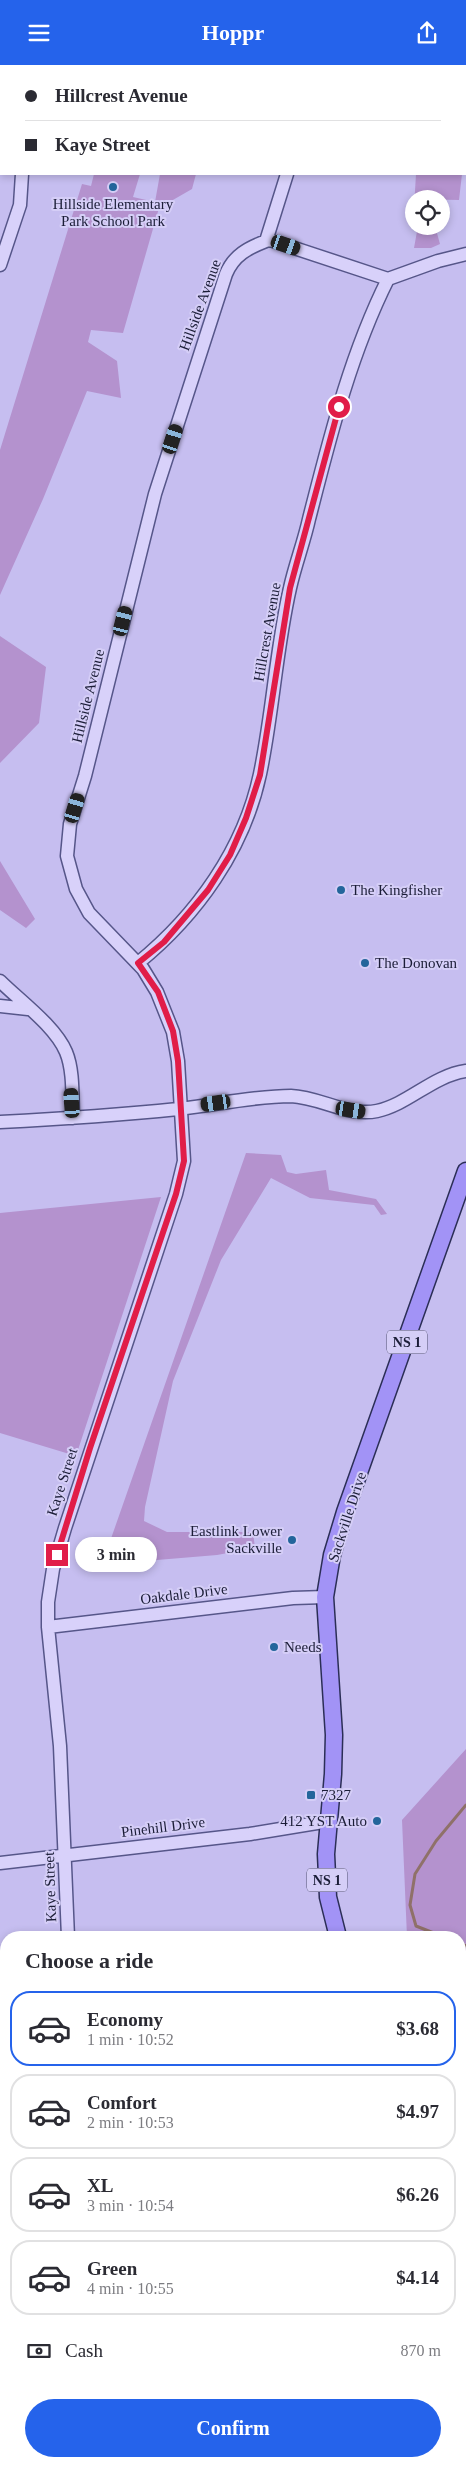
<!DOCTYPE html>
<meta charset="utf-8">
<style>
body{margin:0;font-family:"Times New Roman",serif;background:#f7f7f7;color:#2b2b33;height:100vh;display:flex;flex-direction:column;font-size:19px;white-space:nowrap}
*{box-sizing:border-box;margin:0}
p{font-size:16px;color:#7c7c81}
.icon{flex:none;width:28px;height:28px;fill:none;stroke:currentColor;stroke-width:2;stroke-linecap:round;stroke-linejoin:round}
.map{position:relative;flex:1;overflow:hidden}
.drawer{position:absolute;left:0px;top:1866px;width:466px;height:536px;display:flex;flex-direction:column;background:#fff;border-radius:20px 20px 0 0;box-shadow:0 2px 8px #0003}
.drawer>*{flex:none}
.top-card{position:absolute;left:0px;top:0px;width:466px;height:110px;box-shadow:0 2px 8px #0003;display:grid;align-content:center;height:110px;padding:0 25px;background:#fff}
.tools{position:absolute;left:405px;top:125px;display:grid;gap:10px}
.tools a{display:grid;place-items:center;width:45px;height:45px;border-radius:50%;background:#fff;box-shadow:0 2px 8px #0003;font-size:25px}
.end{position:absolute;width:22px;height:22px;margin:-11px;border:6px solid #e11d48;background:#fff;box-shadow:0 0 0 2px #fff}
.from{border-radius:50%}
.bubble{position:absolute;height:35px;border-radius:18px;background:#fff;box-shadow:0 2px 8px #0003;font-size:16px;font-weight:600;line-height:35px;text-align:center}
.car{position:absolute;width:15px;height:30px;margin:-15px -8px;border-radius:6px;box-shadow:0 0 4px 1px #0007;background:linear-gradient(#222 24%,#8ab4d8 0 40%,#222 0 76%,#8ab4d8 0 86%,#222 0)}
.top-card b{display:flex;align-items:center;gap:18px;height:48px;font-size:19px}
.top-card b+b{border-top:1px solid #e1e1e2}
.top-card i{width:12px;height:12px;background:#2b2b33}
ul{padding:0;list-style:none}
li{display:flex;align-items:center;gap:15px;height:75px;margin:0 10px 8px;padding:0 15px;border:2px solid #e1e1e2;border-radius:20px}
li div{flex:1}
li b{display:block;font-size:19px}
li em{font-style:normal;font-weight:600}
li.current{border-color:#2563eb}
li>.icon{width:45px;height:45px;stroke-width:1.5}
h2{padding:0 25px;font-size:22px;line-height:60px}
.pay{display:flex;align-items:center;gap:12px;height:55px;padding:0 25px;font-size:19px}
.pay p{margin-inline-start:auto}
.button{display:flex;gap:10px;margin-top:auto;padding:10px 25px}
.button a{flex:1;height:58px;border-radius:30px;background:#2563eb;color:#fff;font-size:20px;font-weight:600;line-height:58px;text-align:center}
header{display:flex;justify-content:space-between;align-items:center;height:65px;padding:0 25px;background:#2563eb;color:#fff;font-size:22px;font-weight:600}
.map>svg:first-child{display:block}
.green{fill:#b492ce}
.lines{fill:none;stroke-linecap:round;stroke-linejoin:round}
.stream{stroke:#8f7169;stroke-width:3}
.minor-casing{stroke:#565689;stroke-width:15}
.major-casing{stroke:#2b2e56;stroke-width:19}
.minor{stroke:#d8d1fa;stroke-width:12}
.major{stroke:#a293f6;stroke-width:16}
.route{stroke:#e11d48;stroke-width:6}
.poi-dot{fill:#23659b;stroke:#d5cef7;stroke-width:2}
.labels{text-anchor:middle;stroke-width:4;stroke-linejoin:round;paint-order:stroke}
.shield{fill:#d5cef7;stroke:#535271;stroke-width:1}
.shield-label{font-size:14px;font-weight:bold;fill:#1b1d37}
.poi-label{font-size:15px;fill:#1b1d37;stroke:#d5cef7;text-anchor:start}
.street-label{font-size:15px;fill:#1b1d37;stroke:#d5cef7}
</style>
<header><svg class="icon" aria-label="menu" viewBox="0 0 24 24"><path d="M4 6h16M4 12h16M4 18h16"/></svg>Hoppr<svg class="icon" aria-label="share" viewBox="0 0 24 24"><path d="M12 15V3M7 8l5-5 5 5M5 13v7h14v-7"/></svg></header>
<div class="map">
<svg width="466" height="2402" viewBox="0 0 466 2402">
<rect width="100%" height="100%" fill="#c6bef0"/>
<path class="green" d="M94,109H140L133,132L155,137L160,109H196L192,124L159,143L123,268L91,265L88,277L117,296L121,333L87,326L43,434L0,530V385L82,119L91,121Z
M416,109H462L459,135L414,134V143Z
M418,161H435L440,179L431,183H414Z
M0,571L46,602L39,658L0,698Z
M0,796L35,854L26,863L0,845Z
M246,1088L281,1090L287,1107L296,1109L326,1105L329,1125L376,1134L387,1149L381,1150L374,1140L310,1133L271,1113L221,1195L173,1316L145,1442L144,1456L167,1467H253L255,1483L217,1490L121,1498L107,1485Z
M161,1132L76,1391L0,1368V1148Z
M466,1684V1925L460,1915V1872H407L402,1755Z
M6,1905V2214L0,2215V1906Z"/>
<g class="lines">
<path class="stream" d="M444,1872L416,1861L410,1840L415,1809L436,1776L466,1740
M460,1878L466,1881"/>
<defs>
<path id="minor" d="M319,1V0
M0,3L1,0
M0,26L1,32
M0,63L1,62
M267,174L388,214L438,196L466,189
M0,200L20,140L22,109
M138,898C197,850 244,784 260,709C273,647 276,584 290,523C295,500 304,477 309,454C330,372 350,290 388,214
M0,916C20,936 55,961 66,987C74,1006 72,1033 73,1053
M0,941L28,944
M0,1057C59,1054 119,1050 178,1044C216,1040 253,1031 291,1031C320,1032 348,1052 377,1046C409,1039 432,1011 466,1006
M48,1562L293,1533L325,1532
M0,1798L250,1769L329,1756
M68,1872L60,1681L48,1562V1537L53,1504L65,1463L176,1129L184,1096L178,996L173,967L157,927L143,904L89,848L76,824L67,791L70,759L85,711L155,429L226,209C234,190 248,183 266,176L287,109
M0,2226L6,2225
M78,2402L80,2396
M207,2402V2396"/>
<path id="major" d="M338,1872L328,1832L326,1789L333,1709L334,1670L325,1532L332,1490L345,1447L466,1106
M420,2402V2396"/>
</defs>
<use href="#minor" class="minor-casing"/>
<use href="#major" class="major-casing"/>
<use href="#minor" class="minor"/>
<use href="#major" class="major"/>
</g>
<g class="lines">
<path class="route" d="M57,1490L90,1383L176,1129L184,1096L178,996L173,966L158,927L138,898L164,877L208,825L230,790L246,753L260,710L290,523L339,342"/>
</g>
<g class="poi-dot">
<circle cx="113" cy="122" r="5"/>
<circle cx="341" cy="825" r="5"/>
<circle cx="365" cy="898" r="5"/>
<circle cx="292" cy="1475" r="5"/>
<circle cx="274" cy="1582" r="5"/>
<rect x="306" y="1725" width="10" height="10" rx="2.5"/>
<circle cx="377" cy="1756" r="5"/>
</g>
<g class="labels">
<g class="shield">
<rect x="387" y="1265.5" width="40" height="23" rx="4"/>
<rect x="307" y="1803.5" width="40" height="23" rx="4"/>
</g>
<g class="shield-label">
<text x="407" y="1282">NS 1</text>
<text x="327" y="1820">NS 1</text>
</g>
<g class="poi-label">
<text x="113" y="144" text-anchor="middle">Hillside Elementary<tspan x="113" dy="17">Park School Park</tspan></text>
<text x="351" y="830">The Kingfisher</text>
<text x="375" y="903">The Donovan</text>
<text x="282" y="1471" text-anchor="end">Eastlink Lower<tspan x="282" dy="17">Sackville</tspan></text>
<text x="284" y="1587">Needs</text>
<text x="321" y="1735">7327</text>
<text x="367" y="1761" text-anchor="end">412 YST Auto</text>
</g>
<g class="street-label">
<text transform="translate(200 240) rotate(-70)" y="5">Hillside Avenue</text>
<text transform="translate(267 567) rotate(-80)" y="5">Hillcrest Avenue</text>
<text transform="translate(88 631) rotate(-76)" y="5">Hillside Avenue</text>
<text transform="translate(62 1417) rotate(-72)" y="5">Kaye Street</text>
<text transform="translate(347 1452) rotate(-72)" y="5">Sackville Drive</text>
<text transform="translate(184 1529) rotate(-7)" y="5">Oakdale Drive</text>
<text transform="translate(163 1762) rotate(-7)" y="5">Pinehill Drive</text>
<text transform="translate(50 1822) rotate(-92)" y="5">Kaye Street</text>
</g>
</g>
</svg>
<div class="tools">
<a><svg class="icon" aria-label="locate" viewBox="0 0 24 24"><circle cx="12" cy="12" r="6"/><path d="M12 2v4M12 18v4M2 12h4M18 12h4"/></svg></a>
</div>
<i class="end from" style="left:339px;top:342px"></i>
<i class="end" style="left:57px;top:1490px"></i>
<div class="bubble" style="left:75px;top:1472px;width:82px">3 min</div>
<i class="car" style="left:286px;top:180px;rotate:109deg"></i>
<i class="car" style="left:173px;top:374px;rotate:18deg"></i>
<i class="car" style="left:123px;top:556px;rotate:14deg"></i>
<i class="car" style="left:75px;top:743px;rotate:17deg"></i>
<i class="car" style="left:72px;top:1038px;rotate:356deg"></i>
<i class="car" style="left:216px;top:1038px;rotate:262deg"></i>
<i class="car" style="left:351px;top:1045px;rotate:99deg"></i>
<div class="top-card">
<b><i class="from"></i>Hillcrest Avenue</b>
<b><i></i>Kaye Street</b>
</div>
<section class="drawer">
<h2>Choose a ride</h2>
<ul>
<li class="current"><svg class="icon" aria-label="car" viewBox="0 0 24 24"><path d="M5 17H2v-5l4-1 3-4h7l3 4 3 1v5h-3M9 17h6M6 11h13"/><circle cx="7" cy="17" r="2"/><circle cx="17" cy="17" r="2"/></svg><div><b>Economy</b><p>1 min · 10:52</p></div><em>$3.68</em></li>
<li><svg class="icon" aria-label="car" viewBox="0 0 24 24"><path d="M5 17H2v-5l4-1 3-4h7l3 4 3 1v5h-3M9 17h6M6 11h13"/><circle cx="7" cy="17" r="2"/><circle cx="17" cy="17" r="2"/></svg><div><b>Comfort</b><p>2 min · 10:53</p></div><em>$4.97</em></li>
<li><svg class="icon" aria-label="car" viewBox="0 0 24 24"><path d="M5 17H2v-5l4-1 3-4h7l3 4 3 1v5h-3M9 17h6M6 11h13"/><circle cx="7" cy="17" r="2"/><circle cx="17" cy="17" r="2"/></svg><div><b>XL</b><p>3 min · 10:54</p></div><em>$6.26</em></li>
<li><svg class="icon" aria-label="car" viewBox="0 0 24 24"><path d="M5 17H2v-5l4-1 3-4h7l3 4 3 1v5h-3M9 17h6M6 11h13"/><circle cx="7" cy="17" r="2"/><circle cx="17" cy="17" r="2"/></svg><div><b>Green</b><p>4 min · 10:55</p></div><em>$4.14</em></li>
</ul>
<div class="pay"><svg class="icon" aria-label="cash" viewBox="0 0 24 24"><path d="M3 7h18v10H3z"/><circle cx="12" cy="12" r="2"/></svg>Cash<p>870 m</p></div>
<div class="button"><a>Confirm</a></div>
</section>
</div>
